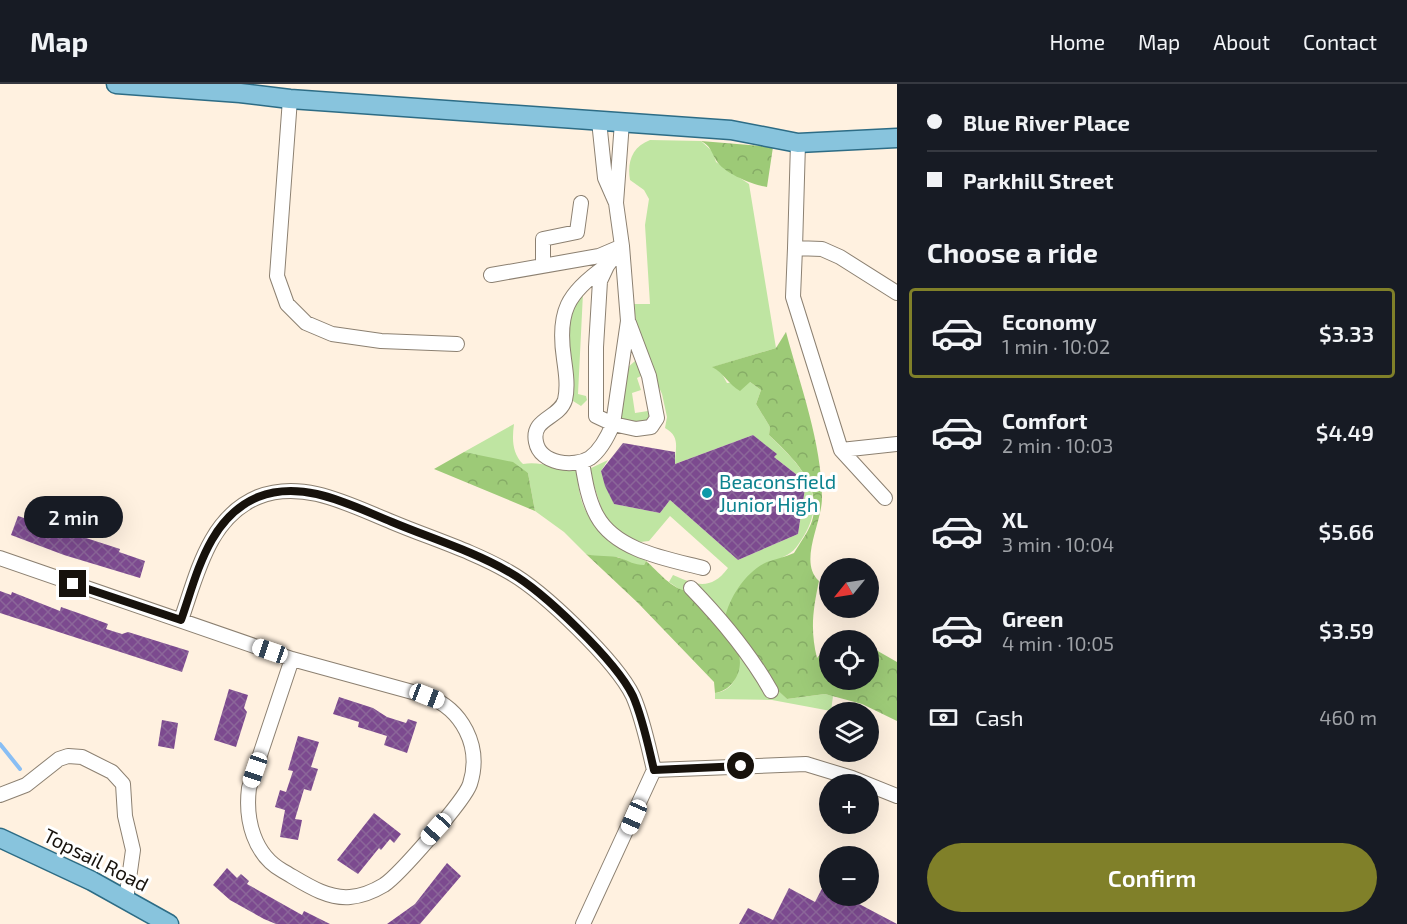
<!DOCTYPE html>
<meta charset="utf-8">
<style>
body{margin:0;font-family:"Exo 2",sans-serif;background:#20242c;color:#f1f3f6;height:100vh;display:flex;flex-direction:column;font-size:22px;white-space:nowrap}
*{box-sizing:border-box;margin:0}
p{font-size:20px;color:#9ea1a6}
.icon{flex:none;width:33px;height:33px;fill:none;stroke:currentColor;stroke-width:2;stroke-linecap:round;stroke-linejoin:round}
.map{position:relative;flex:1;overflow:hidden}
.side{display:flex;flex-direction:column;background:#171b24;width:510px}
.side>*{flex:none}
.top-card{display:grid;align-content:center;height:132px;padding:0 30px;background:#171b24}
.needle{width:39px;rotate:240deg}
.tools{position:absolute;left:819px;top:474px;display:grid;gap:12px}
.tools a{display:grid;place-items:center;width:60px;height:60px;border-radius:50%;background:#171b24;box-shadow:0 6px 24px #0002;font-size:30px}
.end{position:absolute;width:27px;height:27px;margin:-14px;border:8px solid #17120c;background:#fff;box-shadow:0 0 0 3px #fff}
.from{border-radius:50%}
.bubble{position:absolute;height:42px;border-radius:21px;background:#171b24;box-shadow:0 6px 24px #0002;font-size:20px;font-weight:600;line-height:42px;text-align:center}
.car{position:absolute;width:18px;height:36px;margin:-18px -9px;border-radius:8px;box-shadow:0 0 4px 2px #0007;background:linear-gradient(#fff 24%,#345 0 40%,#fff 0 76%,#345 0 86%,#fff 0)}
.top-card b{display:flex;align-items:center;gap:21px;height:57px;font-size:22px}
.top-card b+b{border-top:2px solid #363941}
.top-card i{width:15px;height:15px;background:#f1f3f6}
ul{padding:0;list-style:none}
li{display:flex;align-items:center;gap:18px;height:90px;margin:0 12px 9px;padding:0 18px;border:3px solid transparent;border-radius:6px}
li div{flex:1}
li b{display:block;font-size:22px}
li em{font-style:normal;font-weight:600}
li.current{border-color:#808029}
li>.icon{width:54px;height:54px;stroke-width:1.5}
h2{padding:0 30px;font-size:27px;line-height:72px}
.pay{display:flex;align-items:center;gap:15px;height:66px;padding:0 30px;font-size:22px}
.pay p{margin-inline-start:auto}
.primary-button{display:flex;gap:12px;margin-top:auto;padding:12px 30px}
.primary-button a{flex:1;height:69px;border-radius:36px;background:#808029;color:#fff;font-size:24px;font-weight:600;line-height:69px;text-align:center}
header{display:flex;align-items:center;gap:36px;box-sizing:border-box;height:84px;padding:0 30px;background:#171b24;border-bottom:2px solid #363941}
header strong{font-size:28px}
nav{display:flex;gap:33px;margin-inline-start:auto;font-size:21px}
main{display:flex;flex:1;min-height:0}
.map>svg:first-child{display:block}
.green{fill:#bfe5a2}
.forest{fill:url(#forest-crowns)}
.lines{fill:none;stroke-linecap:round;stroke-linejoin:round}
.stream{stroke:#89bef4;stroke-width:4}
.building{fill:url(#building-cross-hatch)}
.minor-casing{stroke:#8c8071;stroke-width:16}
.major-casing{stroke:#2d6c85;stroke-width:21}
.minor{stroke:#fff;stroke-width:14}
.major{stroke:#88c4dd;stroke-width:18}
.route{stroke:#17120c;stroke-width:8}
.culture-dot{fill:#0f9aa8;stroke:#fff;stroke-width:2}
.labels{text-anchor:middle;stroke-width:6;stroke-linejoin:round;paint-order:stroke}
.culture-label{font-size:20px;fill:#0d838f;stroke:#fff;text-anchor:start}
.street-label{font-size:20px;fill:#17120c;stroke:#fff}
</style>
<header>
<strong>Map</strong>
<nav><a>Home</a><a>Map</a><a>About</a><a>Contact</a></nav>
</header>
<main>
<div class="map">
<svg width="897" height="840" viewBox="0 0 897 840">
<defs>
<pattern id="forest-crowns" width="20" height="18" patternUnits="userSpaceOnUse" patternTransform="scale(1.5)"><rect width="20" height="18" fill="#9dca77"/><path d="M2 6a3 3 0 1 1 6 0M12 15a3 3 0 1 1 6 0" fill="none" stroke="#86ac66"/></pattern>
<pattern id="building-cross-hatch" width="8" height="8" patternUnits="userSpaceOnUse" patternTransform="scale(1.5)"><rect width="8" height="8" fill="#7c4a8f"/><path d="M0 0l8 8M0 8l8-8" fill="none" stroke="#8b6699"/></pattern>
</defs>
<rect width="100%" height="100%" fill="#fff1e0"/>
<path class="green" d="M650,56L701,57L713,68L716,78L749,100L776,264L713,283L721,288L727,299L750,298L761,306L756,320L770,343L769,351C798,379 829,408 805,450C798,461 795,468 783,473L725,534L688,507H682L669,498L673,491C696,501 711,507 728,484L670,432L649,457L640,458L617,447L604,433L589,385L608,376L601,387L614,420L660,429L670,416L738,476L798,450L806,398L774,373L776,371L753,351L675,380C675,364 681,353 665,344L667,333L662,310L638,258L634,220H650L645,141L649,115L644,106L630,96C627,78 632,63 650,56Z
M583,209L578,310L586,312L587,316L581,322L573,317C569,281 555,236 583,209Z
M635,277L643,291L637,294L641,306L632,309L635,329L648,327L649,332L646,338L628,340L620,334L626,285Z
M514,340C512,355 512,369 523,380C541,377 557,385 577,385C579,444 605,448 646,477L644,481H634L618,473L600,474L586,470L564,448L535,427L528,389L464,368Z
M737,566L787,615L825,610L833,612L831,627L772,616L715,615V609C737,606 740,586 737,566Z"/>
<path class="forest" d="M701,57L773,63L767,103C753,101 723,89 716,76C711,68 711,62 701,57Z
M786,248C800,301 822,359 822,414C822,439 798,478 819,497C813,525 810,546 817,574L829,560L830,596H868L869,562L897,578V637L862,620L825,610L787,615L773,602L725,534C729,514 746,487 767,478C775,475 785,473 794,469C800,459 809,447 812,437C823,401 792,373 769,351L770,343L756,320L761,306L750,298L740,307C728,300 724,289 712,283L776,264Z
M464,368L513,378L528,389L535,427L434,385Z
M586,470C597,473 611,471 620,474C629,477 634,481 644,481L646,477C658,487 672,506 688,507C701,522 729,549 737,566C746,584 733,607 715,609L714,598L638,519Z"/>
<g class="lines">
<path class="stream" d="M0,660L20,685"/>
</g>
<path class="building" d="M753,351L777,370L774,373L806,398L798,450L738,476L670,416L660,429L614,420L605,402L601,387L623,359L675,368V380Z
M18,432L120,465L119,468L145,477L140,494L64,471L11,451Z
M0,507L11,511L12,508L60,527L61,523L81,530L108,540L106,545L122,550L128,548L189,567L182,588L0,529Z
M229,605L248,611L244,624L247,628L236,663L214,656Z
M339,613L373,624L387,633L406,639L408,635L417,638L407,669L384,661L387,652L358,643L359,638L333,630Z
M162,636L178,639L174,665L158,662Z
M298,652L319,658L311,683L318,685L311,707L304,705L295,735L302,736L298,756L280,753L285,726L275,723L280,706L286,708L293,687L288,686Z
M374,729L401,750L394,759L390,755L381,766L379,764L358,790L337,776Z
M447,779L461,792L420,840H387L415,820Z
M227,784L237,794L241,790L249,797L247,800L302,831L304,827L330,840H276L264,835L230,816L213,801Z
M830,789V812H844L897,840H739L748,824L773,836L789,804L815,818Z"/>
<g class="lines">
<defs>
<path id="minor" d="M290,15L277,192L287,220L306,239L332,250L381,257L457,260
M599,37L605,94L616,119L622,162L628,237L613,340L596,332V263L600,197L607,182L622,162
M798,59L795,164L822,165L840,173L897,209
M616,119L622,38
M795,164L793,213L841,366L885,414
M543,181V155L577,148L581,119
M606,182C567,209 557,228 564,275C566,289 568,303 565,316C559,335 531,334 536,358C540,380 574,384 590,374C601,366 608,352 613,340L636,345L651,343L657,334L649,292L629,239
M491,191L599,172L620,163
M841,366L897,360
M582,378C585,396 588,416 597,432C616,467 668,475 703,484
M0,474L292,575L427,612C462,625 482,662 470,700C465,716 399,791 384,801C374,807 362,812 350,813C326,815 304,799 283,787C254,771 245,736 249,704L292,575
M691,504C722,536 749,568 771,607
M181,536C197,491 208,434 258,413C303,395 350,421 392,438C430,454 473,467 509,488C543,507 616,577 633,612C643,635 648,661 654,686L583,840
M654,686L806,680L852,694L897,712
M0,711L26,701L59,675L68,672L82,673L112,688L123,700L125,732L133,766L126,816"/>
<path id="major" d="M116,0L240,9L290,15L731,46L798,59L897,54
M0,754L92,797L169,840"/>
</defs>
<use href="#minor" class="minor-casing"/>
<use href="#major" class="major-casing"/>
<use href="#minor" class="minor"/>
<use href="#major" class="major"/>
</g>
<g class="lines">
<path class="route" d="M73,500L181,536C197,491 208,434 258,413C303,395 350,421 392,438C430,454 473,467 509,488C543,507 616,577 633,612C643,635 648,661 654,686L741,682"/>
</g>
<circle class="culture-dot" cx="707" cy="409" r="6"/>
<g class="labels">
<g class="culture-label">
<text x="719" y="405">Beaconsfield<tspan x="719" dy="23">Junior High</tspan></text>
</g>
<g class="street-label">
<text transform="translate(96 776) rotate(27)" y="7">Topsail Road</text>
</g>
</g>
</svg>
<div class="tools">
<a><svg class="needle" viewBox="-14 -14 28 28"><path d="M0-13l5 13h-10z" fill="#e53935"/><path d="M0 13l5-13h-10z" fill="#9ea1a6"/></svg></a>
<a><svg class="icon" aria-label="locate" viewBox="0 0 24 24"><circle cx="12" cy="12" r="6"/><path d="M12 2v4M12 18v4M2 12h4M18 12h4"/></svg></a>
<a><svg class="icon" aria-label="layers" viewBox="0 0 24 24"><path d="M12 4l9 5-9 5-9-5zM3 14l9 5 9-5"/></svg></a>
<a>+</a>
<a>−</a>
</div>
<i class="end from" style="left:741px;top:682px"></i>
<i class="end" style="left:73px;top:500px"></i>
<div class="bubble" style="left:24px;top:412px;width:99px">2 min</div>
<i class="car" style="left:270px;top:567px;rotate:289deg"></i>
<i class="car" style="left:427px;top:612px;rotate:111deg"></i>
<i class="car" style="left:255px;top:686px;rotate:199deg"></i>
<i class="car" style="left:634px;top:733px;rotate:204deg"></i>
<i class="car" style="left:436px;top:745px;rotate:222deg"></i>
</div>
<section class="side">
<div class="top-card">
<b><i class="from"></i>Blue River Place</b>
<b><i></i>Parkhill Street</b>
</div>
<h2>Choose a ride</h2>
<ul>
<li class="current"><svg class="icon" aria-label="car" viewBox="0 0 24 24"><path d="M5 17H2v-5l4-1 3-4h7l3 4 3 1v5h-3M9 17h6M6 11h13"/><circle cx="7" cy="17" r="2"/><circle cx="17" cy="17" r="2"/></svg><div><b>Economy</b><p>1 min · 10:02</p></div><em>$3.33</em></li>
<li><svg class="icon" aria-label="car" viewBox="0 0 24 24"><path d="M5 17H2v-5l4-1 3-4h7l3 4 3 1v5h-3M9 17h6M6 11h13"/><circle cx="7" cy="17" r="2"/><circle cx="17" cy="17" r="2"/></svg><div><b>Comfort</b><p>2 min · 10:03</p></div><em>$4.49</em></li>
<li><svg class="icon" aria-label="car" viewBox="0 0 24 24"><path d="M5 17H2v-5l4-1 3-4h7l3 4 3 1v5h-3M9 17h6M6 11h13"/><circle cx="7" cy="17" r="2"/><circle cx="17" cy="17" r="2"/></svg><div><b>XL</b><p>3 min · 10:04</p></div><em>$5.66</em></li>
<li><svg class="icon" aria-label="car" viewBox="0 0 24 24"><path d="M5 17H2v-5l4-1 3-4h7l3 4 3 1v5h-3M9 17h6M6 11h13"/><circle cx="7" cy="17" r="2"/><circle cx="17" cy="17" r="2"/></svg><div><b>Green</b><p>4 min · 10:05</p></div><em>$3.59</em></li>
</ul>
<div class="pay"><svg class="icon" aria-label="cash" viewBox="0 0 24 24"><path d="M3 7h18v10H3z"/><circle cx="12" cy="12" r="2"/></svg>Cash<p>460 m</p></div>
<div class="primary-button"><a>Confirm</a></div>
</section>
</main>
